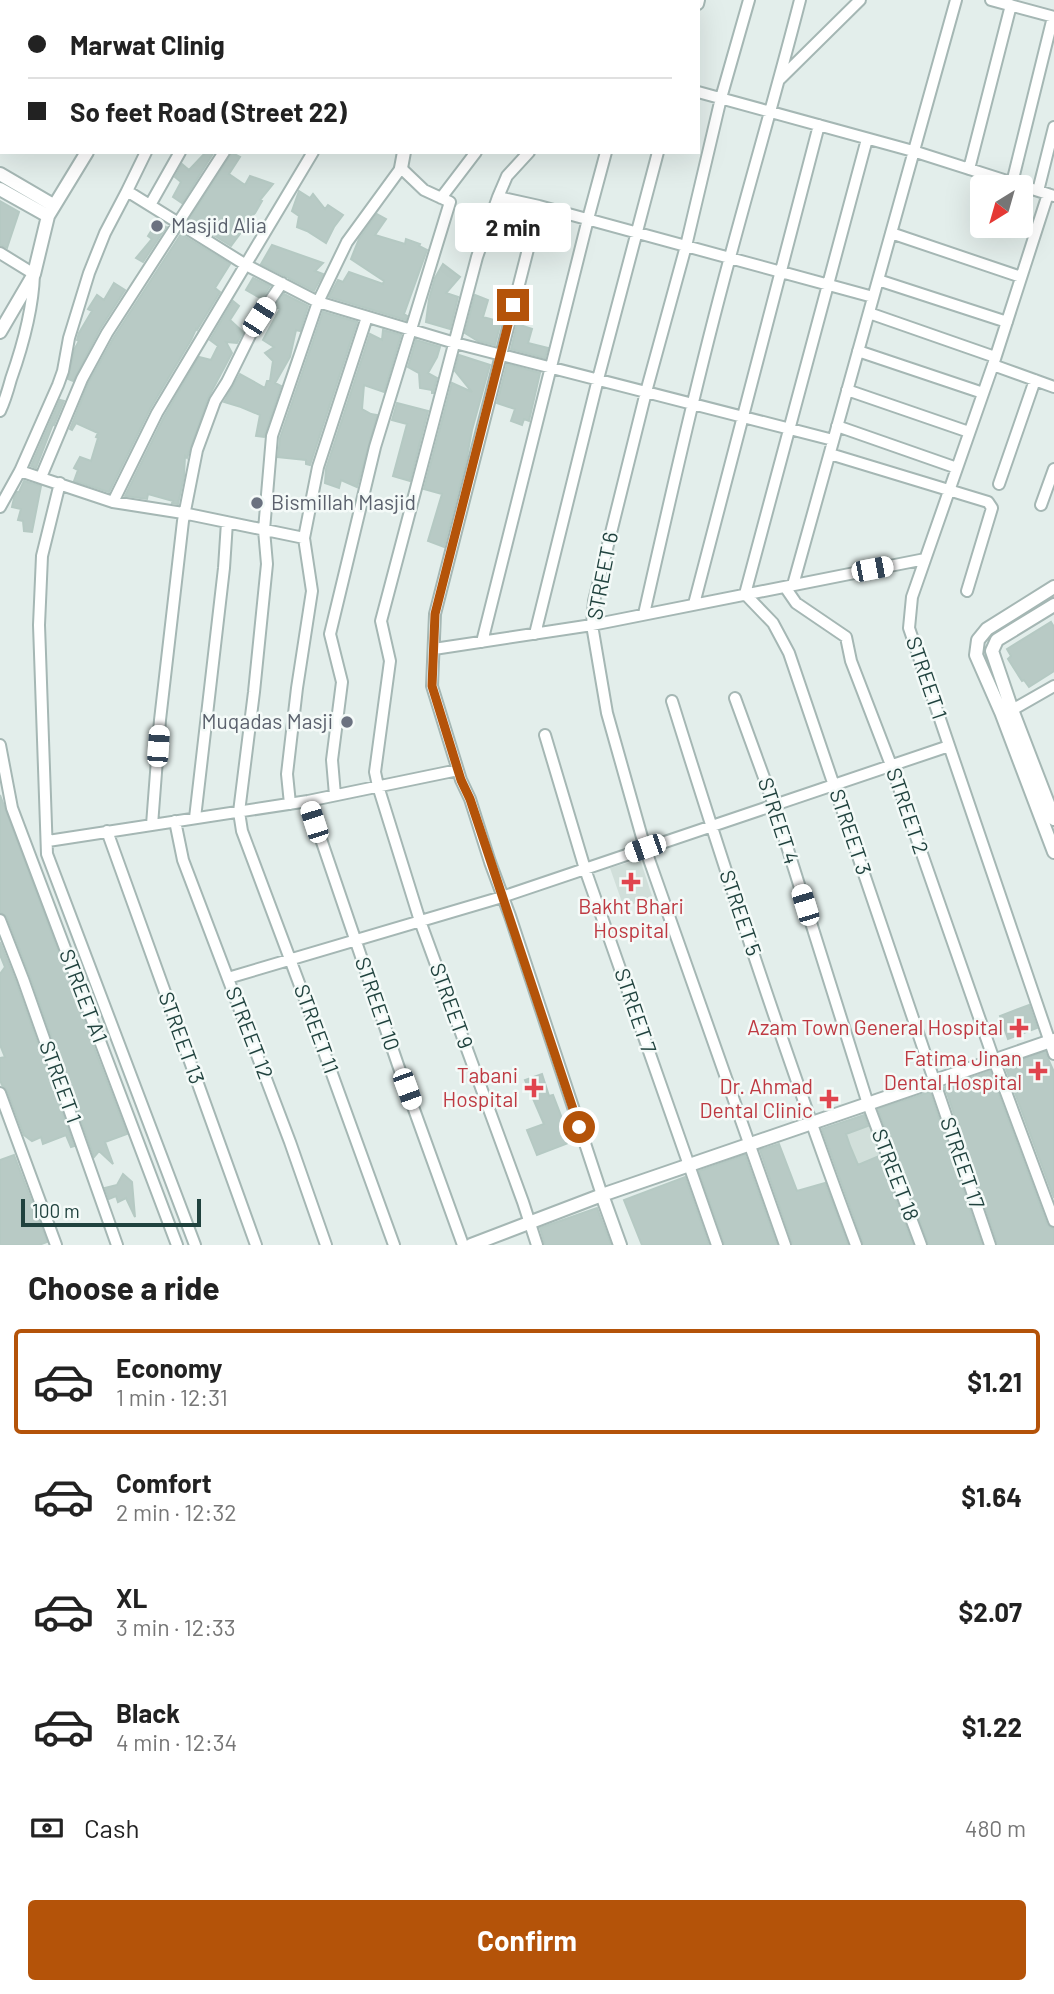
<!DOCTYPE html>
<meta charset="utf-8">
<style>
body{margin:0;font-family:Barlow,sans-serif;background:#f2f2f2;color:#222;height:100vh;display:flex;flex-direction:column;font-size:26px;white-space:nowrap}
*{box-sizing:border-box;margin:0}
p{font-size:23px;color:#767676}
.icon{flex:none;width:38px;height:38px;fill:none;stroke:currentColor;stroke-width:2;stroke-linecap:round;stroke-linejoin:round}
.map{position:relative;height:1245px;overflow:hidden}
.panel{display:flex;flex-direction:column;background:#fff;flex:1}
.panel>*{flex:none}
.top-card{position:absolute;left:0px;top:0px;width:700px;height:154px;box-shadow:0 7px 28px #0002;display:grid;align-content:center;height:154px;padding:0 28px;background:#fff}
.needle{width:46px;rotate:217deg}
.tools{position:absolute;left:970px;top:175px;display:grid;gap:14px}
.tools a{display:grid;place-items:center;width:63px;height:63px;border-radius:7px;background:#fff;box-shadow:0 7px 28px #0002;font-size:35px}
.scale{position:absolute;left:21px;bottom:18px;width:180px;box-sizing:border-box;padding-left:7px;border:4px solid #20423e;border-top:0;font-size:19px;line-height:24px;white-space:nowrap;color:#20423e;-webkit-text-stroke:5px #f4faf8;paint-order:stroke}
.end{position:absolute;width:32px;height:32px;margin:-16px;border:9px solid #b45309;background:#fff;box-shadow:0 0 0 4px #fff}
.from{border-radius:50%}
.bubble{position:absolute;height:49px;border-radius:7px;background:#fff;box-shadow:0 7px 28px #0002;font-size:23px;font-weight:700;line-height:49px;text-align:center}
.car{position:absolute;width:21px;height:42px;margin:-21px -10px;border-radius:9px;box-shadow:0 0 5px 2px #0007;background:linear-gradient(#fff 24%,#345 0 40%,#fff 0 76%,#345 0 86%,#fff 0)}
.top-card b{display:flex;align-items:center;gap:24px;height:66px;font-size:26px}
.top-card b+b{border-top:2px solid #e0e0e0}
.top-card i{width:18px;height:18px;background:#222}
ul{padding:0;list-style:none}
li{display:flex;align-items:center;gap:21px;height:105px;margin:0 14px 10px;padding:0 14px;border:4px solid transparent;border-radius:7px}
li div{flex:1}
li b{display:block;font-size:26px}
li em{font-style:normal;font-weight:700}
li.active{border-color:#b45309}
li>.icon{width:63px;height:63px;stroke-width:1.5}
h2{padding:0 28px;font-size:32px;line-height:84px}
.pay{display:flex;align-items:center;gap:18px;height:77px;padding:0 28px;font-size:26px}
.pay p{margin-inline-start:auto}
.primary-button{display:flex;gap:14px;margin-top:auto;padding:14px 28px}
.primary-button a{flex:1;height:80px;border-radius:7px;background:#b45309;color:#fff;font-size:28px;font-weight:700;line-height:80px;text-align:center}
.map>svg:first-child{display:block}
.built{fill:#d1dfda}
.building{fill:#b8cac5;stroke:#b5c9c3;stroke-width:2}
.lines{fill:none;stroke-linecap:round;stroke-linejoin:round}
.minor-casing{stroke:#a5b7b4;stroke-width:14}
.tertiary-casing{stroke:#a5b7b4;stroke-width:16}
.minor{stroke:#fff;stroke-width:10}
.tertiary{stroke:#fff;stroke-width:12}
.route{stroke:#b45309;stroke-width:9}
.worship-dot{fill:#6b7280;stroke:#f4faf8;stroke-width:2.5}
.health-dot{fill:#e0444e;stroke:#f4faf8;stroke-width:2.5}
.labels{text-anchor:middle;stroke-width:5;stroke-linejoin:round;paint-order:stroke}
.worship-label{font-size:21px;fill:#5b616d;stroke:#f4faf8;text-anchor:start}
.street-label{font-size:21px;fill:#20423e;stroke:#f4faf8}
.health-label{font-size:21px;fill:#be3a42;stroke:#f4faf8;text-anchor:end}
</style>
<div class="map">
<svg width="1054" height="1245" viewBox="0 0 1054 1245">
<rect width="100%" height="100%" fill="#e3eeeb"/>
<path class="built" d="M640,859L652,896L624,908L610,868Z
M870,1124L883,1155L858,1165L845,1134Z"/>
<path class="building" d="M206,152H214L182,203L173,197L181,182L175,177L182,164L189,170Z
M232,153L240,157L229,174L245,185L250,176L273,184L260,200L262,201L255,213L242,225L245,227L231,246L189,220Z
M299,191L310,198L313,194L325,209L328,205L343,215L334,227L326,243L307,231L297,227L299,216L292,211Z
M0,201L19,212L7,248L0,245Z
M377,214L386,219L375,235L405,244L406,239L420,244L419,246L427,250L404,314L407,316L406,320L329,297L338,280L343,282L349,272L383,284L384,281L351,259L359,239Z
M157,222L166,227L143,262L136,258L152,239L148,236Z
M181,234L230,264L215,288L220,292L197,330L196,329L191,340L150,409L109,492L74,481L78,470L74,468L80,457L91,461L98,438L96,437L98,433L76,423L72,430L70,429L89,382L114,337Z
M272,245L323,263L315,271L323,274L314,291L261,264Z
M443,264L460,277L446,293L458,297L450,329L426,322L429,299L435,278Z
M253,278L270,286L262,299L246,290Z
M114,283L125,290L100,329L73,381L68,379L75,348L79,341L77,340L79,333L92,311L88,309L97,295L104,300Z
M284,294L308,306L300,331L296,330L290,357L275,383L281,386L264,437L256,436L260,415L241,407L224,402L240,374L265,388L267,381H270L273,361L265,353L274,347L263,340L280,309L275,307Z
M475,295L488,300L483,317L501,322L495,345L478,341L465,333Z
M233,301L239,306L230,320L243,332L237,343L226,342L232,353L208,398L187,458L185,456L184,476L178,504L172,503L173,501L148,494L147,499L125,496L164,417L199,357L211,360L218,346L210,340Z
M323,312L357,322L310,465L306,464V460L278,457L280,438Z
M517,324L532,329L528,343L548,348L545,358L511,349Z
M383,330L401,335L384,392L364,385L362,409L371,414L377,415L357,487L341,480L339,488L325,483L326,469L370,334L382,340Z
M416,340L440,347L437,357L428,373L437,378L433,393H432V390L420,388L419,373L408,367Z
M459,355L490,365L472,430L467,457L444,547L428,541L442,494L424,489L452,383L472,392L455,371Z
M507,364L540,373L529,421L524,419L522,425L511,421L515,409L497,403Z
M60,400L64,401L54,425L53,424L36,468L31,466Z
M397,403L428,411L410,481L393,476L407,424L392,420Z
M24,481L41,486L32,532L24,531L23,521L18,520L21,509L12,507L14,498L17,492H19Z
M1051,622L1054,627V671L1029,687L1024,680L1022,681L1008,659L1011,656L1007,649Z
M0,795L87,1029H85L88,1032L127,1134L105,1142L113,1164L99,1151L94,1157L30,976L7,917L0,912Z
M0,942L16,982L74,1146L71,1147L66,1135L43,1144L41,1137L32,1141L24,1135L7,1090L2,1085L0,1080V1058L5,1057L0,1045V974L5,967L0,955Z
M1029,1005L1037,1028L1008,1039L1000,1016Z
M1045,1052L1054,1072V1198L1005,1066Z
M990,1071L1047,1224L1050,1227L1054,1229V1245H998L945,1087Z
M542,1074L549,1096L553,1095L571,1142L537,1155L527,1130L544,1124L525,1080Z
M930,1092L982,1245H929L878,1109Z
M864,1115L868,1126L846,1134L850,1146L858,1165L879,1156L913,1245H864L822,1129Z
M779,1144L797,1191L825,1183L848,1245H793L760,1150Z
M14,1155L47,1242L39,1245H0V1160Z
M745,1155L777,1245H725L699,1171Z
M123,1174L132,1182L135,1217L126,1198L118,1202L116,1196L109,1199L105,1188L117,1185Z
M685,1177L709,1245H642L624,1200Z
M597,1208L611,1245H545L540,1228Z"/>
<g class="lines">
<defs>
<path id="minor" d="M142,0L145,2
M434,0L436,2
M749,0L721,98L686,246L646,392L594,601L592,625L607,713L645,848L785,1245
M991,0L1054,17
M66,2L68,0
M124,2L125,0
M254,2L255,0
M290,2L291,0
M348,2L350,0
M412,2L414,0
M448,2L450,0
M593,2L594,0
M641,2L643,0
M698,4L699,0
M780,79L860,0
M698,92L913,151L1054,196
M867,139L745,594L773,623L789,653L990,1245
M146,152L127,191L246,265L318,302L455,343L833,440
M529,152L507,176L498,197L477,257L381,621L390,661L375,772L378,786L420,921L523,1202L537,1245
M969,169L1011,5
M1012,183L1053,17
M1038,191L1054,127
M1048,194L993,365L912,597L909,628L1054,1054
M498,197L539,206L873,297
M441,198L476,152
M150,205L180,152
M539,206L435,614L432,686L461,780L470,799L490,862L510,916L602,1195
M891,233L1021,277
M0,253L34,274C33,310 23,345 11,379C8,390 5,401 0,411
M878,280L1007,322
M869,313L995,357
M858,351L983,393
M993,365L1054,387
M847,390L969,432
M837,426L957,468
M830,454L988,502L992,508L967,591
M20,471L113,502L183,513L304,538
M41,477L82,379L107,333L224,152
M60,483L42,556L39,625L47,854L195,1245
M999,484L1035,380
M113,502L157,413L313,152
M1041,505L1054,469
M0,507L20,471L58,385L63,371L69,338L89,273L105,233L127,191
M793,585L956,0
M785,587L796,603L846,637L851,661L891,765L994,1060L1054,1221
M694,604L819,125
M644,614C671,495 698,375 730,257C753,171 778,86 800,0
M535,634L598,379L658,152
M482,642L588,219L606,152
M434,649L592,625L925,559
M735,698L774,805L868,1104L921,1245
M672,701C729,884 789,1066 856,1245
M1012,710L1054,686
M545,735L585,869L717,1245
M0,745L12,808L177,1245
M335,795L332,760L342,682L330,634L375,447L450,202L424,190L401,168L347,242L318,302L272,436L264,530L267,564L254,692L239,812L242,831L302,991L394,1245
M308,801L398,1065L463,1245
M290,804L287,774L297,688L312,591L304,538L318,467L367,317
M195,818L224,568L227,522
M175,821L183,860L290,1142L326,1245
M152,825L160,720L183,521L197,450L215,401L227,382L259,317L282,283
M107,831L256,1245
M48,841L308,801L458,770
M0,920L23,979L117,1245
M228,978L502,897L949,746
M0,1093L56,1245"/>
<path id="tertiary" d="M195,2L196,0
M517,2L518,0
M401,168L404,152
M0,174L53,205
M0,189L48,216
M0,332L34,274L48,216L87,152
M1054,587L987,629L978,640L976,655L1001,712L1054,852
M1054,605L997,640L992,651L1012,710L1054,819
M602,1195L620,1245
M471,1245L602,1195L1054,1040"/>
</defs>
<use href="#minor" class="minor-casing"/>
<use href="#tertiary" class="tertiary-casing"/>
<use href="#minor" class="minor"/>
<use href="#tertiary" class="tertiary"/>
</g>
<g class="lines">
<path class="route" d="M513,305L435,614L432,686L461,780L470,799L579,1127"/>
</g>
<g class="worship-dot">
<circle cx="157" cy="226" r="7"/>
<circle cx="257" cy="503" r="7"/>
<circle cx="347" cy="722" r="7"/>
</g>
<g class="health-dot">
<path d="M627.5 871.5h7v7h7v7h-7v7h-7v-7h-7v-7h7z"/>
<path d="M1015.5 1017.5h7v7h7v7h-7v7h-7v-7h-7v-7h7z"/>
<path d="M1034.5 1060.5h7v7h7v7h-7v7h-7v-7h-7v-7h7z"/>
<path d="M530.5 1077.5h7v7h7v7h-7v7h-7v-7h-7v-7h7z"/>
<path d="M825.5 1088.5h7v7h7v7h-7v7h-7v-7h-7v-7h7z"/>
</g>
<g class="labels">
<g class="worship-label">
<text x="171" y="233">Masjid Alia</text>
<text x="271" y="510">Bismillah Masjid</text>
<text x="333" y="729" text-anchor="end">Muqadas Masji</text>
</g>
<g class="street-label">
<text transform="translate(603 576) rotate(-79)" y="7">STREET 6</text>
<text transform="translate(926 678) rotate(71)" y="7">STREET 1</text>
<text transform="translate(907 811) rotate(71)" y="7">STREET 2</text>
<text transform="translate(778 821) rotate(72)" y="7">STREET 4</text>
<text transform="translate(850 832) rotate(71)" y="7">STREET 3</text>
<text transform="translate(740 913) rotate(71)" y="7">STREET 5</text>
<text transform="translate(83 996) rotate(69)" y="7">STREET A1</text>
<text transform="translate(377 1004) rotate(71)" y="7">STREET 10</text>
<text transform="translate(451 1006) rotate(70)" y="7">STREET 9</text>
<text transform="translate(635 1011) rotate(71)" y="7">STREET 7</text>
<text transform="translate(316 1029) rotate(70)" y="7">STREET 11</text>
<text transform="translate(249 1033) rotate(69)" y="7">STREET 12</text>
<text transform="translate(181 1038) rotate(70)" y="7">STREET 13</text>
<text transform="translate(60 1082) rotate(70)" y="7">STREET 1</text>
<text transform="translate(962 1163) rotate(71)" y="7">STREET 17</text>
<text transform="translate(895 1175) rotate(69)" y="7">STREET 18</text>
</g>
<g class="health-label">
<text x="631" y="914" text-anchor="middle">Bakht Bhari<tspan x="631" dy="24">Hospital</tspan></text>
<text x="1003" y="1035">Azam Town General Hospital</text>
<text x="1022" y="1066">Fatima Jinan<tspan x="1022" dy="24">Dental Hospital</tspan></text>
<text x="518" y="1083">Tabani<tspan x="518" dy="24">Hospital</tspan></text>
<text x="813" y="1094">Dr. Ahmad<tspan x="813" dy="24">Dental Clinic</tspan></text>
</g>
</g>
</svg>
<div class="tools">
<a><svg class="needle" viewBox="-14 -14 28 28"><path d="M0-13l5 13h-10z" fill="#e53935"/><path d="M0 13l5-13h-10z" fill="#767676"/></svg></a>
</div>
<div class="scale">100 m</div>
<i class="end from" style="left:579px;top:1127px"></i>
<i class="end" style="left:513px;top:305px"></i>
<div class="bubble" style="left:455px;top:203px;width:116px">2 min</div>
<i class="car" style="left:259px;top:317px;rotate:33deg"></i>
<i class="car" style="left:872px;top:569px;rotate:79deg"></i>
<i class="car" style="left:158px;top:746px;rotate:4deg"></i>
<i class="car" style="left:314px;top:822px;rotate:342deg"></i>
<i class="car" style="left:645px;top:848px;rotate:251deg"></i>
<i class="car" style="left:805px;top:905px;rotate:343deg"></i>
<i class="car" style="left:407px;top:1089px;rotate:160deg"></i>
<div class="top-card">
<b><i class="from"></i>Marwat Clinig</b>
<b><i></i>So feet Road (Street 22)</b>
</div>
</div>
<section class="panel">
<h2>Choose a ride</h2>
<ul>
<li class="active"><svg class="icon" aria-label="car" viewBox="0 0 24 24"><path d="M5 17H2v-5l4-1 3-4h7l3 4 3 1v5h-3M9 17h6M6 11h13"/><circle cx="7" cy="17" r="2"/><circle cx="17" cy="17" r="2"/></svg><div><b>Economy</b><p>1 min · 12:31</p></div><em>$1.21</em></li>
<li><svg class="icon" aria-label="car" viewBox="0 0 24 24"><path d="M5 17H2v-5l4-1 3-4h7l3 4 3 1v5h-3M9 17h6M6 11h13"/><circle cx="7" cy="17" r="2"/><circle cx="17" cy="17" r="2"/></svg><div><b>Comfort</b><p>2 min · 12:32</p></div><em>$1.64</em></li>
<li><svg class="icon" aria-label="car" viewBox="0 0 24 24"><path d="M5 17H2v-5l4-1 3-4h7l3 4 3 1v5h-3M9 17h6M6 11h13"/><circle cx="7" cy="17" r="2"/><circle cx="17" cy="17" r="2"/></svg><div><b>XL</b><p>3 min · 12:33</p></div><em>$2.07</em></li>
<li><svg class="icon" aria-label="car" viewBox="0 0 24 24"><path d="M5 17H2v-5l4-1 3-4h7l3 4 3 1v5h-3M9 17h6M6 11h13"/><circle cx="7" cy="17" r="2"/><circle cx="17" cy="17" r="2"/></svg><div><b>Black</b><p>4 min · 12:34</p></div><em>$1.22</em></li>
</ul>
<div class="pay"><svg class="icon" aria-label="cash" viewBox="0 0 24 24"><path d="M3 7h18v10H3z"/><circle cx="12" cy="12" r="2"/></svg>Cash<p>480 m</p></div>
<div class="primary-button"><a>Confirm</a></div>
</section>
